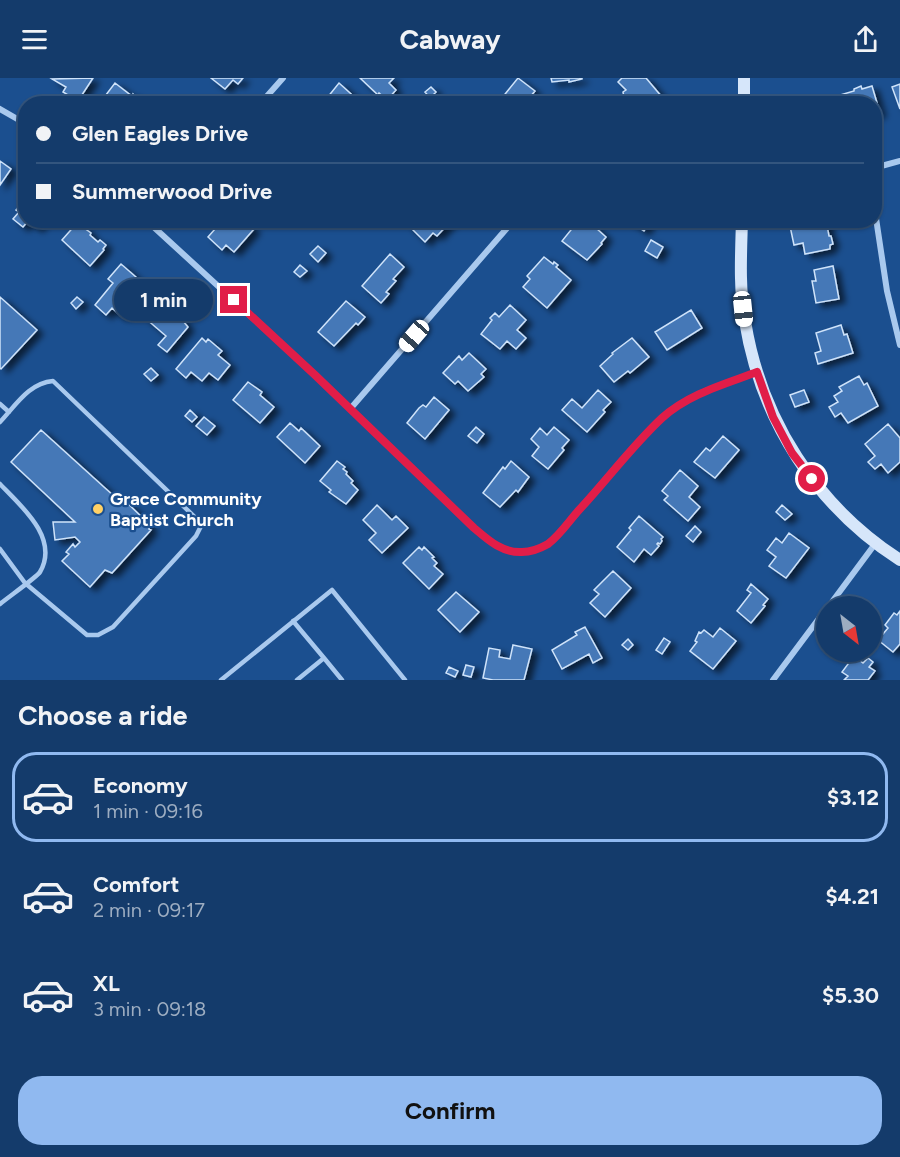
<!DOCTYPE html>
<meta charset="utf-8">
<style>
body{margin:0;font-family:Figtree,sans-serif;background:#214673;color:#f1f3f6;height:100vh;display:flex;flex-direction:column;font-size:22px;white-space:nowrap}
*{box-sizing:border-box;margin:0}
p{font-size:20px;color:#9dadc1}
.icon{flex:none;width:33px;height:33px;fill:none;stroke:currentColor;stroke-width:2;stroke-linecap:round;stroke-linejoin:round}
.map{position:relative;height:602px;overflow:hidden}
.sheet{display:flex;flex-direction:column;background:#143b6b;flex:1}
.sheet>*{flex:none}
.top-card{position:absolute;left:18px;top:18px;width:864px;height:132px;border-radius:24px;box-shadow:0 2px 4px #0004,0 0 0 2px #33557e;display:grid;align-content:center;height:132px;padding:0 18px;background:#143b6b}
.needle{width:39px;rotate:149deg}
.fabs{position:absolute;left:816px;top:518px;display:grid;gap:12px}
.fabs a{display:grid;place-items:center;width:66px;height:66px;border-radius:50%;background:#143b6b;box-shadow:0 2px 4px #0004,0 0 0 2px #33557e;font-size:30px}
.end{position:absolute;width:27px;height:27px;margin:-14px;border:8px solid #e11d48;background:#fff;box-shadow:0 0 0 3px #fff}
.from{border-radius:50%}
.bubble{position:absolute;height:42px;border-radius:21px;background:#143b6b;box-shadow:0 2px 4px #0004,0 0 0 2px #33557e;font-size:20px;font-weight:700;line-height:42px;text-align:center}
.car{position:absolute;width:18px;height:36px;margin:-18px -9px;border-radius:8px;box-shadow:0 0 4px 2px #0007;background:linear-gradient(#fff 24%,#345 0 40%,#fff 0 76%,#345 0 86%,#fff 0)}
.top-card b{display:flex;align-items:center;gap:21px;height:57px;font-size:22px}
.top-card b+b{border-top:2px solid #33557e}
.top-card i{width:15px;height:15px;background:#f1f3f6}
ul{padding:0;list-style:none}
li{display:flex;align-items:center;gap:18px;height:90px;margin:0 12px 9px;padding:0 6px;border:3px solid transparent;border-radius:24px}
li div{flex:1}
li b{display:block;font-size:22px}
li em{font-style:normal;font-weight:700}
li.on{border-color:#90b9f0}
li>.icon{width:54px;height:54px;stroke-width:1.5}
h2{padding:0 18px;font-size:27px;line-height:72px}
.action{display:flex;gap:12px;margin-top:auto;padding:12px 18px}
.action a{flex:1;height:69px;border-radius:24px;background:#90b9f0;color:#111;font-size:24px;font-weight:700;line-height:69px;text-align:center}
header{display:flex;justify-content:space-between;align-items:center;height:78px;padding:0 18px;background:#143b6b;font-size:27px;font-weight:700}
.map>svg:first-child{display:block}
.building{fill:#4478b7;stroke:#cfe3fa;stroke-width:1.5;filter:url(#shadow)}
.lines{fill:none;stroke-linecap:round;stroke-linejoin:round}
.lane{stroke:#a9c9ee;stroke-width:4.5}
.street{stroke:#a9c9ee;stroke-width:6}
.secondary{stroke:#d6e6fa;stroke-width:12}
.route{stroke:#e11d48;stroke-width:8}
.poi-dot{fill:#ffd166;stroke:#1b4f8f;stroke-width:2}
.labels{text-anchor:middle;stroke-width:4.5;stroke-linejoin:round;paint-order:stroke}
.poi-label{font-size:18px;font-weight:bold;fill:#fff;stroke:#1b4f8f;text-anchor:start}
</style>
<header><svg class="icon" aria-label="menu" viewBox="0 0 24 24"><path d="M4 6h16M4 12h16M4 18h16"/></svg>Cabway<svg class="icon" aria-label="share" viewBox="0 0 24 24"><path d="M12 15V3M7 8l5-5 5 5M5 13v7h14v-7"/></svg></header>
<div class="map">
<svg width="900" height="602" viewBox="0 0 900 602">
<defs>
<filter id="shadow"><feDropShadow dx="6" dy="4" stdDeviation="3" flood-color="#0009"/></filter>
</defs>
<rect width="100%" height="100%" fill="#1b4f8f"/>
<path class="building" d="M93,0L78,23L63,14L66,9L52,1Z
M211,0H243L238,6L233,2L225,11Z
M360,0H394L389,5L396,12L387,22L379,15L378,17Z
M518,0L535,13L524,26H497Z
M551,0H582V1L569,4V2L552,4Z
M622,0H646L662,19L655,26H632L624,19L623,14L626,12L618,4Z
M115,5L132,18L133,16L143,26H99Z
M339,5L360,24L358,26H328L330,23L327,20Z
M900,6V31L892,9Z
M861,8L862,11L872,8L880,35L874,37V26H840V17L854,13V11Z
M431,9L436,14L430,20L425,14Z
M0,83L11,91L0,107Z
M26,112V142H43L37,150L28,143L23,149L13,141L19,134L16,132L23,123L19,120Z
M223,142H243L254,151L234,174L226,167L222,172L208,159Z
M411,142H450L451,143L437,158L433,155L425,164L407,146Z
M579,142H587L606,159L601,165L602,166L587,182L562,163Z
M628,142H650L644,153Z
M817,142H826L829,158H831L833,166L830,167V171L805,176L803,165L794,167L790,148Z
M77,145L91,155L90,157L98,164L100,162L106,167L103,171L104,172L90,188L62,162Z
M651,162L663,169L657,180L645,173Z
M318,168L326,175L318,184L310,176Z
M390,176L404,189L393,201L396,203L386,214L389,216L381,225L362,208Z
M544,179L553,186L554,184L558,187L556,189L571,202L547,230L523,209L530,201L527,198Z
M121,186L136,199L131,206L142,214L121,238L112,230L106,237L95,227L113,205L108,201Z
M300,187L307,193L300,199L294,194Z
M833,188L839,221L816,225L812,203H816L814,192Z
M0,219L37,252L1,291L0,290Z
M77,219L83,224L76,231L71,225Z
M346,223L365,239L358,247L356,245L334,268L318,254Z
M158,224L176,239L178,237L188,249L167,274L158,267L166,258L145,240Z
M510,227L526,242L517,252L526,260L516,271L507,263L500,271L481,256L492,242L490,240L495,235L499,239Z
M691,232L702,250L667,272L655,254Z
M841,247L844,257L847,256L853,275L818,286L815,275L821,273L816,255Z
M202,260L206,264L208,261L222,273L218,277L230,287L218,302L209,295L202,303L191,294L186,300L176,291Z
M632,260L649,279L630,295L628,293L614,304L600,288L613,276L612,275Z
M469,275L486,291L481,296L484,299L468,313L458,303L455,306L443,295L459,278L462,282Z
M151,290L158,297L151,303L144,296Z
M859,298L864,307L867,305L878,328L848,345L841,335L835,339L829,329L838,324L834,318L842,313L839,309Z
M248,304L262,314L260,317L274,329L260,345L233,322Z
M598,312L611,324L603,332L605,334L587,354L562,332L572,321L582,330Z
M804,312L809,324L795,329L790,317Z
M434,319L449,332L425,361L407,345L419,330L423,327L426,329Z
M190,332L197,339L192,344L185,338Z
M204,339L215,348L207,357L196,348Z
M290,345L299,353L301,350L320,368L305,385L277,359Z
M888,346L900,360V384L888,395L881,386L875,391L868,384L875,378L865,366Z
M476,349L484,356L477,365L468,358Z
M554,349L569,362L562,370L564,372L548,391L532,378L539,369L531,361L540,350L547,357Z
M41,352L115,419L118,416L150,447L149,451L151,452L112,495L105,492L90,509L62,483L69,476L66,474L73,466L75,469L80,464L75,459L55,462L53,444H75L11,384Z
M723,358L739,372L715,400L694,384L706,370L710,373Z
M337,383L345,389L343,391L347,394L346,396L353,403L351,405L358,412L346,426L329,414L331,412L320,403Z
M511,383L529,399L518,414L516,412L500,429L483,415L503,389L505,391Z
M680,392L698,408L689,419L700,429L688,443L664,422L668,418L662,413Z
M377,427L392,442L396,438L408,450L382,475L369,462L376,455L363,442Z
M782,427L792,436L785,442L776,434Z
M639,438L663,459L661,461L662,463L660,466L658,465L657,466L659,468L651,477L644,471L634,484L617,469L631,452L629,450Z
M695,448L701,454L693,464L686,458Z
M789,455L809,470L786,500L769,488L776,479L767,472L776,460L782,465Z
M419,469L422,472L424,469L434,479L432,480L437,485L434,488L443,496L429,511L403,485Z
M613,493L631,510L605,539L590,525L599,516L594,512Z
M751,506L768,521L763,527L765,528L751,545L737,533L751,515L747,512Z
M456,514L479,534L460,554L438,532Z
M900,533V566L893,574L878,562L888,550L885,547L894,535L897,537Z
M585,549L602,580L593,585L589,576L562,591L552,572L577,557L575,554Z
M720,550L736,563L713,591L690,573L697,564L695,563L699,554L701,555L704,552L713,559Z
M664,560L670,564L662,576L656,572Z
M628,561L633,567L628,572L622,567Z
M513,567L532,571L524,602H493L483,600L489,570L500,572L499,579L510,581Z
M854,578L863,585L868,580L873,584L869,589L875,593L868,602H844L848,598L842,594Z
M466,587L474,589L471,599L463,597Z
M449,589L458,593L455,599L446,595Z"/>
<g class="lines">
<path class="lane" d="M0,326L9,334
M0,344C16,327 29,305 53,303L202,446L196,458L113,549L98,557H87L25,505L0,471
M0,406C20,427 60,460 40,494C37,499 7,520 0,526
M293,543L324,580
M221,602L332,512L405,602
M297,602L324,580L342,602"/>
<path class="street" d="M260,26L283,0
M0,31L26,46
M874,90L900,83
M874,127L887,213L900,267
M146,142L315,297L474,450C488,462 502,475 522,474C530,474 541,470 548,466C560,457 570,443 579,432C606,402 632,368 662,340C688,316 725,306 757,294
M351,330L514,142
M829,528L875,466
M773,602L826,531"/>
<path class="secondary" d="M744,0V26
M742,142C741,176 739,210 745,243C761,342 816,428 900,482"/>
</g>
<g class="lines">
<path class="route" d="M234,222L315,297L474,450C488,462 502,475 522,474C530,474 541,470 548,466C560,457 569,443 579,432C607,402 632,368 662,340C688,316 725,306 757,294L773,339L792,375L812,401"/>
</g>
<circle class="poi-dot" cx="98" cy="431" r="6"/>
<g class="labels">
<g class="poi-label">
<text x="110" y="427">Grace Community<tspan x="110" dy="21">Baptist Church</tspan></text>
</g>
</g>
</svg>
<div class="fabs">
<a><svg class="needle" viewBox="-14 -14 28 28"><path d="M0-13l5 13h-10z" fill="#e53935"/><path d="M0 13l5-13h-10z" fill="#9dadc1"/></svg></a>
</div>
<i class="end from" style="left:812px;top:401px"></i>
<i class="end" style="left:234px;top:222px"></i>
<div class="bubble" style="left:114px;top:201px;width:99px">1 min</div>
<i class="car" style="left:743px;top:231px;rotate:174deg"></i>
<i class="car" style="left:414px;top:258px;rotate:221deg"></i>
<div class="top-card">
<b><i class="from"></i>Glen Eagles Drive</b>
<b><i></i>Summerwood Drive</b>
</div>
</div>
<section class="sheet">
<h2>Choose a ride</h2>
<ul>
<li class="on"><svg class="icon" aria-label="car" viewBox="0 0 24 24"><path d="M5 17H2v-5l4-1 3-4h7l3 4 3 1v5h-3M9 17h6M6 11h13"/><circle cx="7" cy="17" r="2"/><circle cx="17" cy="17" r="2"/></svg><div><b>Economy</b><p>1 min · 09:16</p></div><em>$3.12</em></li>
<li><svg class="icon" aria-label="car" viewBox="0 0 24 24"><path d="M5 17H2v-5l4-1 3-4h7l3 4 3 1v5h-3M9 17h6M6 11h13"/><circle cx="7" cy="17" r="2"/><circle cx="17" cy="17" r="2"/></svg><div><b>Comfort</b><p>2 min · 09:17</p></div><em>$4.21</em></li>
<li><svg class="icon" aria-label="car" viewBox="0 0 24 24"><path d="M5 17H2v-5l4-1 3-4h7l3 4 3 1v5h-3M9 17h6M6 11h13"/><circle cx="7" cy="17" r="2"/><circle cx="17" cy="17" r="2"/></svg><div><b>XL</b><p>3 min · 09:18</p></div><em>$5.30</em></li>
</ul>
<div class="action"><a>Confirm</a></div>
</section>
